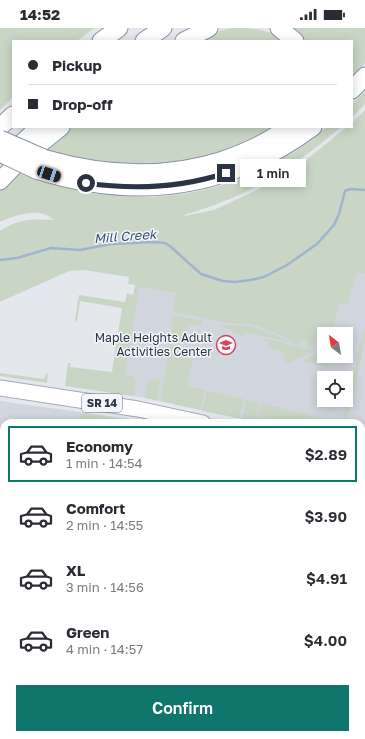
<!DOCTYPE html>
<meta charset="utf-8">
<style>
body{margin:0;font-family:"Golos Text",sans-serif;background:#f2f2f3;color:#2b2b33;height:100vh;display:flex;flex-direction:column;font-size:15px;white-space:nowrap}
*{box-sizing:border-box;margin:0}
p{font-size:13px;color:#7c7c81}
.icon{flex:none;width:22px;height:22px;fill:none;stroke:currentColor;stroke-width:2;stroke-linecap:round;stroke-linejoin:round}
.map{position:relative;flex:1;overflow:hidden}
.details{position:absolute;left:0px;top:391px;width:365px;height:320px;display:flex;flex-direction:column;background:#fff;border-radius:12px 12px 0 0;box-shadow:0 2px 10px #0003}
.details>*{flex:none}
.guide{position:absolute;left:12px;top:12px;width:341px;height:88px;border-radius:0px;box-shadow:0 2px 10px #0003;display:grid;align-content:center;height:88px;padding:0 16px;background:#fff}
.needle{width:26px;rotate:329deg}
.controls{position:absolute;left:317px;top:299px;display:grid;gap:8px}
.controls a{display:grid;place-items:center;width:36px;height:36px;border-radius:0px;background:#fff;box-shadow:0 2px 10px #0003;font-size:20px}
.end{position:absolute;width:18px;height:18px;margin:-9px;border:5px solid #2b3445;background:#fff;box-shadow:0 0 0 2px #fff}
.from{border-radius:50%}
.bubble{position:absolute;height:28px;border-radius:0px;background:#fff;box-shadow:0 2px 10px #0003;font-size:13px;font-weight:600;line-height:28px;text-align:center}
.car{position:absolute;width:12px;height:24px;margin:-12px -6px;border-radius:5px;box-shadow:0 0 3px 1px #0007;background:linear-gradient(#222 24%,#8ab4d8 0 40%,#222 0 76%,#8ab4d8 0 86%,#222 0)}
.guide b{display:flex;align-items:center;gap:14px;height:38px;font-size:15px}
.guide b+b{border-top:1px solid #e1e1e2}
.guide i{width:10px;height:10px;background:#2b2b33}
ul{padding:7px 0 0;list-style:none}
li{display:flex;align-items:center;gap:12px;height:56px;margin:0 8px 6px;padding:0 8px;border:2px solid transparent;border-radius:0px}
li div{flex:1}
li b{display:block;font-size:15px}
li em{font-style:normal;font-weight:600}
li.selected{border-color:#0f766e}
li>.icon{width:36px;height:36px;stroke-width:1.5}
.button{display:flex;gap:8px;margin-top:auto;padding:8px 16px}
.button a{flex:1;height:46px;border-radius:0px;background:#0f766e;color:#fff;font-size:16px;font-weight:600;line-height:46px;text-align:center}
.status{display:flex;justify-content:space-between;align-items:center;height:28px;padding:0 20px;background:#fff;direction:ltr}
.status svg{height:11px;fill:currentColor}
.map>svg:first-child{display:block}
.built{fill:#d2d6de;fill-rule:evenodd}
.green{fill:#c9d6c5}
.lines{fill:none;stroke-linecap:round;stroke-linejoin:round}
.stream{stroke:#9fb4cc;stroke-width:2.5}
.major-casing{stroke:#a3abb8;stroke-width:17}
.highway-casing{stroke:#8b94a3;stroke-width:19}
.major{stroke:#fff;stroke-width:15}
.highway{stroke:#fff;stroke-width:17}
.rail{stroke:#7d8696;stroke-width:2.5;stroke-dasharray:2 4;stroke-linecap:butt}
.highway-bridge-casing{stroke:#8b94a3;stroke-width:19;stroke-linecap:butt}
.highway-bridge{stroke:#fff;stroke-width:17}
.route{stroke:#2b3445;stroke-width:5}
.labels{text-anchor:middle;stroke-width:3;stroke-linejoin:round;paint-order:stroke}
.shield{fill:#f4f6f9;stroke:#676e7b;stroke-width:1}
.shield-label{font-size:11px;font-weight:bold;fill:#2b3445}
.poi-label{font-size:12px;fill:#2b3445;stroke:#f4f6f9;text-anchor:end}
.water-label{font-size:13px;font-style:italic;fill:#34527a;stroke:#f4f6f9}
</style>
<div class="status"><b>14:52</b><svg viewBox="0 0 49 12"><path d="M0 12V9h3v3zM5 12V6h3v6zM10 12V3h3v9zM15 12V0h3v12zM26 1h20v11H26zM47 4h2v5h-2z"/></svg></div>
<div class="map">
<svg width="365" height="711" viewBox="0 0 365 711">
<rect width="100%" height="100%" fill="#e4e7ec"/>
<path class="built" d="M365,225V421L361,420V395H260L146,370L120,366L138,246ZM324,306H346V328H324ZM324,350H346V372H324Z
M0,373L130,391L147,395H4V503L0,502Z
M361,704L365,706V711H198L191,707H361Z"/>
<path class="green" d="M0,0H94L77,13H13V69L0,82Z
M232,0C255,0 266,0 285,13H199L219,3Z
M289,0H365V35L352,52V13H302Z
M365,63V76L352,89V77Z
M365,82V246L358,245L356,247L348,276L339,275L332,306H329L330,301L319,298L313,320L306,318L307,313L301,312L300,317L295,316L284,308L252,296L229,295L173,284L176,265L139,259L125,346L133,348L136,352L135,364L133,368L65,358L68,335L71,336L70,339L112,344L122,280L80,273L77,294L75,292L79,267L125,274L127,265L133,267L135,257L128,256L129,249L84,242L69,243L0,274V203C20,190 32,191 54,192C41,178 15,187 0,194V162L17,144C100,178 193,179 273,136C286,129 300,121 312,112C317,108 323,100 329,99C332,98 337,99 341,99C294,139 246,170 186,186L184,188L214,182L259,161L301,136L347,99H352V95Z
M72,99H278L233,122L180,136L104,138L42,122Z
M172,287L203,293L201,298L189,295L185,315L170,312L173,295L171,294Z
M223,297L250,298L280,309L289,314L245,304L244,308L233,305V303L222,300Z
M365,297V313L346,395H340L342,393Z
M264,310L312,322L313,324L287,335L284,331L285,324L268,320L269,314L263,312Z
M170,316L181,319L180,327L193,331L187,358L205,362L200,382L160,373Z
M324,324V328H332L328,339L304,334V331Z
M0,345L44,351L46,345L48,347L47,355L0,348Z
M152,351L160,352L157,373L145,369L147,355Z
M207,363L244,371L239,390L202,383Z
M246,372L259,375L254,394L242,391Z
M261,375L318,389L323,395L256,394Z
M83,385L147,395H78Z
M0,502L4,503V539H0Z
M361,517L365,518V644L361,643Z
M0,557L4,558V642L0,641Z
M361,659L365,661V705L361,704Z"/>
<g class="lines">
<path class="stream" d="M0,232L17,230L51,220L80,222L111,216L154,214L165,215L171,219L201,246L223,253L235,254L251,252L264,249L287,237L317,216L334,197L339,186L345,163L350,161L365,162"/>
<defs>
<path id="major" d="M0,360L138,381L203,395
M361,433L365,434"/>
<path id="highway" d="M279,0L295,13
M101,13L119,0
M144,13L163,0
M184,13L209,0
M352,62L365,48
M0,99L13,87
M7,129L39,99
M46,131C106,148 164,151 223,132C246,124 269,114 288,99
M36,142C136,174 228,162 313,99
M0,153L21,131L61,99"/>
</defs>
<use href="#major" class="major-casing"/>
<use href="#highway" class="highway-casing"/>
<use href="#major" class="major"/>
<use href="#highway" class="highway"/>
<path class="rail" d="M0,545L4,546
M0,646L4,647
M0,652L4,654
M361,652L365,654
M0,688L4,689
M51,707L61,711
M66,707L77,711
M149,707L160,711
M165,707L175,711"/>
<defs>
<path id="highway-bridge" d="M0,111L46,131
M0,125L36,142"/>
</defs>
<use href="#highway-bridge" class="highway-bridge-casing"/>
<use href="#highway-bridge" class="highway-bridge"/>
</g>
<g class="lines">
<path class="route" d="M86,155C134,162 180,160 226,145"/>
</g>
<defs>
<symbol id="school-ring" viewBox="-11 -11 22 22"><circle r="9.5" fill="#f4f6f9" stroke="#d1495b" stroke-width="1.5"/><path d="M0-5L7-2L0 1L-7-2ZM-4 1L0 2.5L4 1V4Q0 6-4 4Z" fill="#d1495b"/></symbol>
</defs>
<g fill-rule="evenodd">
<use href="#school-ring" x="215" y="306" width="22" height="22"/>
</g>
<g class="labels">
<rect class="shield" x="82" y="366" width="40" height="18" rx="3"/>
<g class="shield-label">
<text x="102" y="379">SR 14</text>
</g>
<g class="poi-label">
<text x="212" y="314">Maple Heights Adult<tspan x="212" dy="14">Activities Center</tspan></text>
</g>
<g class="water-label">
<text transform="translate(125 208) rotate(-4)" y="5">Mill Creek</text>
</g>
</g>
</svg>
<div class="controls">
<a><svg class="needle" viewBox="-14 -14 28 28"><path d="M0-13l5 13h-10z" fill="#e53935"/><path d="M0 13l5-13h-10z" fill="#7c7c81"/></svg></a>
<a><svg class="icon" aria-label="locate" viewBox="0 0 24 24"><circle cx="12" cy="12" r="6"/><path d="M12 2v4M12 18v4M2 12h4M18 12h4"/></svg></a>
</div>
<i class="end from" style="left:86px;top:155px"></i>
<i class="end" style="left:226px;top:145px"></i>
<div class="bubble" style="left:240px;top:131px;width:66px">1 min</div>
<i class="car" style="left:49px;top:146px;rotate:108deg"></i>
<div class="guide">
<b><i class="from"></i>Pickup</b>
<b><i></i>Drop-off</b>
</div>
<section class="details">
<ul>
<li class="selected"><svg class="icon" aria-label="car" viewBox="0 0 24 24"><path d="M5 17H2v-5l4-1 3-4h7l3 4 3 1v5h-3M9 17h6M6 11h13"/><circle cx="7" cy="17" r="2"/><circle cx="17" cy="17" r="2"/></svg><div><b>Economy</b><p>1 min · 14:54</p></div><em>$2.89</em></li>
<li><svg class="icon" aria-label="car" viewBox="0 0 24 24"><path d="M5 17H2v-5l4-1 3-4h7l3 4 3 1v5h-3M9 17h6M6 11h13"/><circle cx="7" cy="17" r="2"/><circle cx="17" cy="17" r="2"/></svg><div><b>Comfort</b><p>2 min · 14:55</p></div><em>$3.90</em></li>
<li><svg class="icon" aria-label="car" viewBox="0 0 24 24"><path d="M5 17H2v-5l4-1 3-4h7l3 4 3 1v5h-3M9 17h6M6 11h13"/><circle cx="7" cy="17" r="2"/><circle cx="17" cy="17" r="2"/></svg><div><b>XL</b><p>3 min · 14:56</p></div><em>$4.91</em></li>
<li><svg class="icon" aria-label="car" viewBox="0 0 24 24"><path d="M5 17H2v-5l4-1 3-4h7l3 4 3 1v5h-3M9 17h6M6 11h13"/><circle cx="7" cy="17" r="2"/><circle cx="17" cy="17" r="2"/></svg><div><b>Green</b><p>4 min · 14:57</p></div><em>$4.00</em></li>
</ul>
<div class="button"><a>Confirm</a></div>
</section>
</div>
